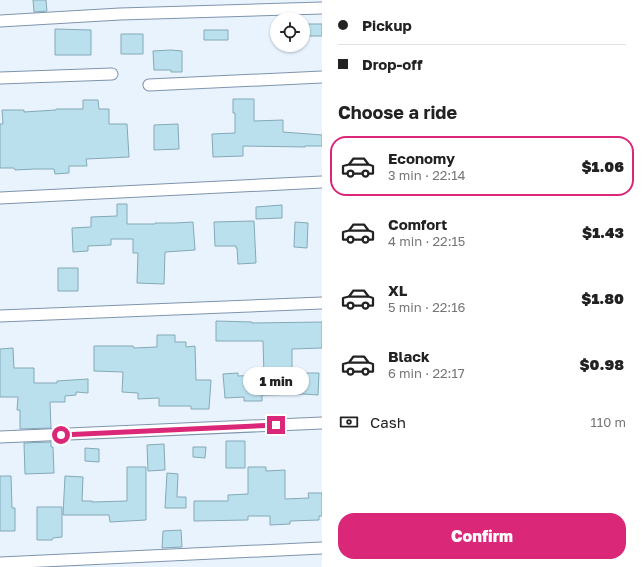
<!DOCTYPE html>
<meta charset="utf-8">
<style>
body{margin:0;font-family:"Golos Text",sans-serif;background:#f2f2f2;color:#222;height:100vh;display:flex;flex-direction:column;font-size:15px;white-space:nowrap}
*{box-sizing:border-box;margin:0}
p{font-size:13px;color:#767676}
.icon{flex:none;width:22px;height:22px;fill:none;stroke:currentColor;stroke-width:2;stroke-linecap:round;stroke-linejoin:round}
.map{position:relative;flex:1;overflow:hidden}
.drawer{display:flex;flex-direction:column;background:#fff;width:320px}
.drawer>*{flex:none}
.banner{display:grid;align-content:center;height:88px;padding:0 16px;background:#fff}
.buttons{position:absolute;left:270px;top:12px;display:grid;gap:8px}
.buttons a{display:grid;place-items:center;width:40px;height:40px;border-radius:50%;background:#fff;box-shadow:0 1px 3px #0004;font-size:20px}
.end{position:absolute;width:18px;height:18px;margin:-9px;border:5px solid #db2777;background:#fff;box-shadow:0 0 0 2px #fff}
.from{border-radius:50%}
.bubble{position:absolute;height:28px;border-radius:14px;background:#fff;box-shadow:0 1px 3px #0004;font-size:13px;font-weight:800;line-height:28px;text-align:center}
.banner b{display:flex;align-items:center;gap:14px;height:38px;font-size:15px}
.banner b+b{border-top:1px solid #e0e0e0}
.banner i{width:10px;height:10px;background:#222}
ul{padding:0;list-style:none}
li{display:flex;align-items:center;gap:12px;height:60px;margin:0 8px 6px;padding:0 8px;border:2px solid transparent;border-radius:16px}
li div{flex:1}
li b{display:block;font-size:15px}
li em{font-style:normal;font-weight:800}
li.active{border-color:#db2777}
li>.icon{width:36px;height:36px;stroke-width:1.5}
h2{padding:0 16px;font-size:18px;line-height:48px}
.pay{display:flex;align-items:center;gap:10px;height:44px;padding:0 16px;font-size:15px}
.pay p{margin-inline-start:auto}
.primary-button{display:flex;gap:8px;margin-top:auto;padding:8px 16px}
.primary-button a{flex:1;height:46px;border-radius:16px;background:#db2777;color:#fff;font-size:16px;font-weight:800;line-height:46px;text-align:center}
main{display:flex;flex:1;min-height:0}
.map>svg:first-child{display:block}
.building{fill:#bae0ee;stroke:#84a9b6}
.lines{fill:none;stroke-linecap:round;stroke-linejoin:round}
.street-casing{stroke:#7f94ad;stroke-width:13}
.street{stroke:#fff;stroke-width:11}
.route{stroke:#db2777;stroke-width:5}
</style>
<main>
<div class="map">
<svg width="322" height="567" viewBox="0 0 322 567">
<rect width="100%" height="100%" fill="#e9f3fe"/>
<path class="building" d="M33,0H46L47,11L34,12Z
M304,24H322V36H304Z
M55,29L91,30V55H55Z
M204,30H228V40H204Z
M121,34H143V54H121Z
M171,50L182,51V72H171V70H154L153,51Z
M233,99H254V121L283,120V132L322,135V146H305V147L243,146V156L213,157L212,134L235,133V113H233Z
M83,100H98L99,109H109V124H127L129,157L86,159L87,166H69V173L55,174L54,169H35L15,170L14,168H0V124H3L2,110H24V112L56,110V109H83Z
M178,124L179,149L154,150V125Z
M117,204H127V224H155V223H174L193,222L195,250L165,252L164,284L137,283L138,253H133V239H111V245L88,246V251L73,252L72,228L91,227V217L117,216Z
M282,205V218L256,219V207Z
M254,221L256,263L238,264L237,248H236V246H215L214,222Z
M295,222L308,223L307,248L294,247Z
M58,268H78V291H58Z
M216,321L252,322V323L322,322V348L292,349V373H319L318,395L303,394L262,395V401H244V397L225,398L223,374L238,373V376L264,375L263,341H216Z
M157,335H175V342H186V347L195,346L196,380H211L209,409H191V406H159V398L138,399V393L122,392L123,372L94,371V346H133L134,348L157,347Z
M13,348L14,368H34V383H57V381L88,379V393L76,392V395L65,396V402H50L51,428L20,429V410H17L18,397H0V349Z
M226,441H245V468H226Z
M51,442V447H53L54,473L25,474L24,443Z
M164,444L165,470L148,471L147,445Z
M193,447H206L205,458L193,457Z
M85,448L99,449V462L85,461Z
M127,467H146V520L110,522L109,515H63L65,476L83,477L82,501H92V502L127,501Z
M248,467H266V471L285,470V499L309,498L308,493H322V516H319V520L290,521V524L270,525V516H248V520L194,521V501H228V495L248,494Z
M167,473L178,474L177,497H186V508H165Z
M0,476H11L12,508H15V531H0Z
M37,507H62V537L53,538L52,540H37Z
M181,530L182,547L162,548L163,531Z"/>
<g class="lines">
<defs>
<path id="street" d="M0,21L120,14L322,8
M0,78L112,74
M149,85L322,77
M0,198L322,182
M0,316L322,303
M0,437L322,423
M0,563L322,548"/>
</defs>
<use href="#street" class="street-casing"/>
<use href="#street" class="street"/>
</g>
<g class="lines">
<path class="route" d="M61,435L276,425"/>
</g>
</svg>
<div class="buttons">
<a><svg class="icon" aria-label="locate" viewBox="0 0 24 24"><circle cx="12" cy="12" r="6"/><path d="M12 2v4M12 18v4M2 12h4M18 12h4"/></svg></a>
</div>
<i class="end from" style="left:61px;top:435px"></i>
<i class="end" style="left:276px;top:425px"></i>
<div class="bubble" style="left:243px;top:367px;width:66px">1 min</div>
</div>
<section class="drawer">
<div class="banner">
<b><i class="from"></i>Pickup</b>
<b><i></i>Drop-off</b>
</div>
<h2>Choose a ride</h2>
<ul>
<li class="active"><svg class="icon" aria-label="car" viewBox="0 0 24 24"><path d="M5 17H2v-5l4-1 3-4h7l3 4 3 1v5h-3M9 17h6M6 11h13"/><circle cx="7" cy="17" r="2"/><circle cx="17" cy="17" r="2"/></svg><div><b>Economy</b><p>3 min · 22:14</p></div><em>$1.06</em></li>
<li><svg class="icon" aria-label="car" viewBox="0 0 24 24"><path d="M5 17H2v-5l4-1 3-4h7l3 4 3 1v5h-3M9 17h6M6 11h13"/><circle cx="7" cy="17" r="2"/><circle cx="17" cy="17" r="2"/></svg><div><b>Comfort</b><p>4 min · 22:15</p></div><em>$1.43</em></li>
<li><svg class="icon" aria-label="car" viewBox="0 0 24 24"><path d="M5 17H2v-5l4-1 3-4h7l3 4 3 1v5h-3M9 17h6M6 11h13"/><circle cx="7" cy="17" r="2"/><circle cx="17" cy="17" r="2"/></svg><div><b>XL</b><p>5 min · 22:16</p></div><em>$1.80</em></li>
<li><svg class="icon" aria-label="car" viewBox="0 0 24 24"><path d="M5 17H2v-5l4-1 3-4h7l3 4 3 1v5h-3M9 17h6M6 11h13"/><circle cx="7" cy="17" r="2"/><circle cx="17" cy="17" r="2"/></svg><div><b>Black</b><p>6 min · 22:17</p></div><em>$0.98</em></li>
</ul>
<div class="pay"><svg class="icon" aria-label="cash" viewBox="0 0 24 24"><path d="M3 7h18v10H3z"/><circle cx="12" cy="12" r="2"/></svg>Cash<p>110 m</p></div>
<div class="primary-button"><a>Confirm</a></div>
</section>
</main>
